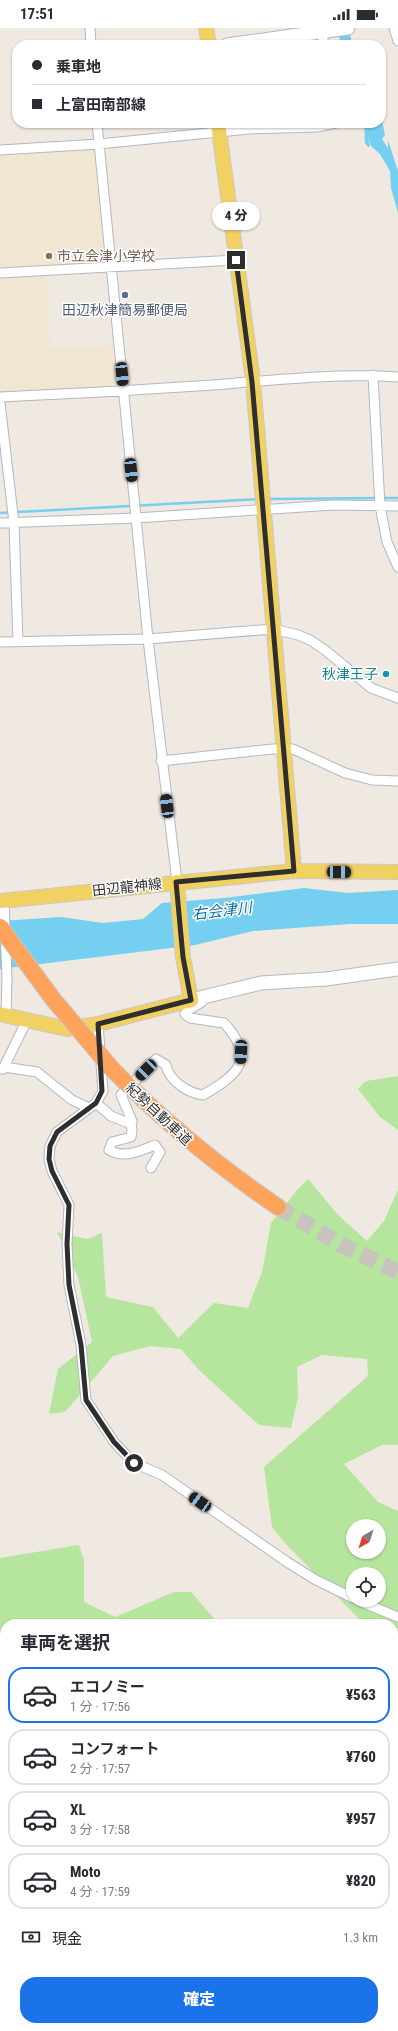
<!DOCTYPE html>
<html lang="ja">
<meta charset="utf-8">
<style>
body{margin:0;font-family:"Roboto Condensed","Noto Sans JP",sans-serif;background:#f2f2f3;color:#2b2b33;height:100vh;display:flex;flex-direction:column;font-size:15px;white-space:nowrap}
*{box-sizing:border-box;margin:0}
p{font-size:13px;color:#7c7c81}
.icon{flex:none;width:22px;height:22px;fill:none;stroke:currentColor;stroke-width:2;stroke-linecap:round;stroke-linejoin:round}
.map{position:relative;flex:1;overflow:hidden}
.details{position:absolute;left:0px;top:1591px;width:398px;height:412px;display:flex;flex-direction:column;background:#fff;border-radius:16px 16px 0 0;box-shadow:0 1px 3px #0004}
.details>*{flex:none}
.hud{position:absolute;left:12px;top:12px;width:374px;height:88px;border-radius:16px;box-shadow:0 1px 3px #0004;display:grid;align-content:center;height:88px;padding:0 20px;background:#fff}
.needle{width:26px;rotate:219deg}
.buttons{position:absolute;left:346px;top:1491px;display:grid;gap:8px}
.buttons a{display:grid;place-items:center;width:40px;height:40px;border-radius:50%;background:#fff;box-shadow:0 1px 3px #0004;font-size:20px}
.end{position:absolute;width:18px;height:18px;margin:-9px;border:5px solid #2e2e2e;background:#fff;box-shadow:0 0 0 2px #fff}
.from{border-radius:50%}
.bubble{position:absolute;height:28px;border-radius:14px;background:#fff;box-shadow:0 1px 3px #0004;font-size:13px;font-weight:800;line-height:28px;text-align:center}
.car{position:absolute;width:12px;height:24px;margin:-12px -6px;border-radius:5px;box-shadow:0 0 3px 1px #0007;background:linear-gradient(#222 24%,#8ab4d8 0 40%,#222 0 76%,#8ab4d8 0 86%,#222 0)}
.hud b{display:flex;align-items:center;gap:14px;height:38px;font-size:15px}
.hud b+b{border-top:1px solid #e1e1e2}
.hud i{width:10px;height:10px;background:#2b2b33}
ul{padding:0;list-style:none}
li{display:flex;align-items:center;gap:12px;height:56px;margin:0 8px 6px;padding:0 12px;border:2px solid #e1e1e2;border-radius:16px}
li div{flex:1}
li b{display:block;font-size:15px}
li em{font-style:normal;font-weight:800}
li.current{border-color:#1a73e8}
li>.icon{width:36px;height:36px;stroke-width:1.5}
h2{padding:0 20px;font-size:18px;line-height:48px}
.pay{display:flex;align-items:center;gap:10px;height:44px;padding:0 20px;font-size:15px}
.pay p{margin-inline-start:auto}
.button{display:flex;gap:8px;margin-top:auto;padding:8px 20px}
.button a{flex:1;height:46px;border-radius:16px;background:#1a73e8;color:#fff;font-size:16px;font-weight:800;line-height:46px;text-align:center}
.status{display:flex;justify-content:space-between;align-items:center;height:28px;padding:0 20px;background:#fff;direction:ltr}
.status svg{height:11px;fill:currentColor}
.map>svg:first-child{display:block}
.education{fill:#f0e6d1}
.green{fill:#b6e59e;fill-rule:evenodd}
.water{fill:#75cff0}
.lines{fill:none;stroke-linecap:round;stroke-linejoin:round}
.stream{stroke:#75cff0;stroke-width:2.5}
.highway-tunnel{stroke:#c8c4bd;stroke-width:16;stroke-dasharray:16 8;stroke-linecap:butt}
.street-casing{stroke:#b4b7c1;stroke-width:11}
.secondary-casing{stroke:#b4b7c1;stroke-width:15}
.primary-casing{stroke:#c9c9c9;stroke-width:16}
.highway-casing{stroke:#c9c9c9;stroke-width:18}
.street{stroke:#fff;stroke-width:9}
.secondary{stroke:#fff;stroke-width:13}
.primary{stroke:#f2d163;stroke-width:14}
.highway{stroke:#ffa35c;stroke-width:16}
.highway-bridge-casing{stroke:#c9c9c9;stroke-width:18;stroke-linecap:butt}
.highway-bridge{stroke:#ffa35c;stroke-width:16}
.route{stroke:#2e2e2e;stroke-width:5}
.education-dot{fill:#8d6e63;stroke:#fff;stroke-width:1.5}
.service-dot{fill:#5c6f8a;stroke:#fff;stroke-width:1.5}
.culture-dot{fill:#0f9aa8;stroke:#fff;stroke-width:1.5}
.labels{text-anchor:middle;stroke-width:3;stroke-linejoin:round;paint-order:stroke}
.education-label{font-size:14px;fill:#785e54;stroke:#fff;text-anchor:start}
.service-label{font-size:14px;fill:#4e5e75;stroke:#fff}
.culture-label{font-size:14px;fill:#0d838f;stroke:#fff;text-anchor:end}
.street-label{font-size:14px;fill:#2e2e2e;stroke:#fff}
.water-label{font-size:15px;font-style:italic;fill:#0d6fa3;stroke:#fff}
</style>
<div class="status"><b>17:51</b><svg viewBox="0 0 49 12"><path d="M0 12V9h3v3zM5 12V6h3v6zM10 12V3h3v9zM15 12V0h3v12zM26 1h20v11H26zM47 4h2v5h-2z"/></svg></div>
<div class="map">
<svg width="398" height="2003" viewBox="0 0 398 2003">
<rect width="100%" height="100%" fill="#efe9e1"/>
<path class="education" d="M99,116L112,239L46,243L50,320L116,317L120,361L0,365V122Z"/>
<path class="green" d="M398,1048V1102L380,1089L358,1061L366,1053Z
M308,1151L338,1187L367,1213L384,1193L398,1162V1417H382L344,1436L378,1474L398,1483V1600H393V1596H364L283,1513L272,1499L264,1439L368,1348L367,1331L322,1327L297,1339L298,1369L291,1400L259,1397L199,1342L181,1321L150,1318L113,1328L65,1384L49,1386L58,1341L92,1314L78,1249L57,1204L87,1211L102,1205L106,1269L153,1279L178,1310L214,1275L248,1280L262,1244L271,1195L298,1161ZM353,1498H379V1524H353ZM353,1546H379V1572H353Z
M79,1517L84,1533V1574L115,1589L174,1564H191L219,1596H5V1998H50L49,2003H0V1530Z
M398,1667V1933L393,1916V1669Z
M398,1942V2003H362L357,1998H393V1954Z
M193,1998H253V2003H191Z"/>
<path class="water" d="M337,0H349L352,17H341Z
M381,88L385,107L382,111L388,120V112L398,143V185L391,160L390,143L380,126L371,118L368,109L370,118L368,119L365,115L364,95H381Z
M304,860L348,865L398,862V896H349L253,903L195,917L0,941V893L61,889L103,895L143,891L162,875L224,870Z"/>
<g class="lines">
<path class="stream" d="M382,470H398
M268,471L377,470
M0,485L259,471"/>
<path class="highway-tunnel" d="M278,1179L342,1217L398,1244"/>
<defs>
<path id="street" d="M90,0L91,17
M321,0L324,17
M394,0L398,13
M97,95L148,611L177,854
M0,122L99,116L249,101L317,99L336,95
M0,245L236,232
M373,347L380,478L387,514L398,539
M0,369C71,366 142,362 213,357C273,352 338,345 398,349
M0,375L14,495L18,614
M0,495L136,490L333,477L398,478
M0,614L148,611L273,601L298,607L310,612L325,622L371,660L398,670
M161,733L273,721H293L345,745L372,752L398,753
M4,872L7,950L6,987
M98,996L103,1063L96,1075L57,1104L50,1118L49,1131L52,1143L69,1177L67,1216L69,1257L81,1317L86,1372L114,1414L134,1435L162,1447L287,1534L316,1552L353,1570
M4,1039L37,1044L72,1072L89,1080
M0,1041H3L27,992
M135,1053L156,1031L166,1037C169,1053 188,1065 203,1067C238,1047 257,1031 224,995L190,990L185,986L187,983L202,974L204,968
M124,1064L121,1067L132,1093L131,1096
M96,1075L111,1088L131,1096L132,1102L131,1109L112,1114L109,1122C124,1131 140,1123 155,1117L160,1124L151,1140
M357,1572L398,1589"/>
<path id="secondary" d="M227,17L348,0
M191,972L261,955L326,951L398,941"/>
<path id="primary" d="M206,0L209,17
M218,95L253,353L294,843
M0,873L294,843L398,844
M0,986L67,1001L98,996L191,972L183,929L177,854"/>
<path id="highway" d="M112,1041C163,1093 218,1138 278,1179"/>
</defs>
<use href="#street" class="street-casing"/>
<use href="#secondary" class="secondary-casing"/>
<use href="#primary" class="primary-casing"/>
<use href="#highway" class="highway-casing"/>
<use href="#street" class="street"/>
<use href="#secondary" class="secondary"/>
<use href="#primary" class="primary"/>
<use href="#highway" class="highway"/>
<defs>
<path id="highway-bridge" d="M0,899L53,971L112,1041"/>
</defs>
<use href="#highway-bridge" class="highway-bridge-casing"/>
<use href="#highway-bridge" class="highway-bridge"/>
</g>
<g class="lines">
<path class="route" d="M134,1435L114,1414L86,1372L81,1317L69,1257L67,1216L69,1177L52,1143L49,1131L50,1118L57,1104L96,1075L102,1063L98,996L191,972L183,929L176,854L294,843L252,354L236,232"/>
</g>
<circle class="education-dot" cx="49" cy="228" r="4"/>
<circle class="service-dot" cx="125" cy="267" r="4"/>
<circle class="culture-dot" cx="386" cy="646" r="4"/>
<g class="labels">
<g class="education-label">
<text x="57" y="233">市立会津小学校</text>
</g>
<g class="service-label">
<text x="125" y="287">田辺秋津簡易郵便局</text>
</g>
<g class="culture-label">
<text x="378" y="651">秋津王子</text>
</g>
<g class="street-label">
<text transform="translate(127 859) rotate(-6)" y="5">田辺龍神線</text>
<text transform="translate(159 1086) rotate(43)" y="5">紀勢自動車道</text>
</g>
<g class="water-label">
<text transform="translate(222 883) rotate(-7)" y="5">右会津川</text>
</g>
</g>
</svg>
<div class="buttons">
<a><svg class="needle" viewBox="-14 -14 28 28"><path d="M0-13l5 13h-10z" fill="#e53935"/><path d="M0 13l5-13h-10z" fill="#7c7c81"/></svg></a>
<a><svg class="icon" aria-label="locate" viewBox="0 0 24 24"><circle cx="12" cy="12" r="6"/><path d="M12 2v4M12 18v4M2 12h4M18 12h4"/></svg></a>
</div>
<i class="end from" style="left:134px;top:1435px"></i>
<i class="end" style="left:236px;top:232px"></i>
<div class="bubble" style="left:212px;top:174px;width:48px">4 分</div>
<i class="car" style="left:122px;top:346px;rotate:175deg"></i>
<i class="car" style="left:131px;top:442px;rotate:174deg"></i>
<i class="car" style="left:167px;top:778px;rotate:353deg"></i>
<i class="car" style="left:339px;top:844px;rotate:91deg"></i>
<i class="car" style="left:241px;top:1024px;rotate:183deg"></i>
<i class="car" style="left:146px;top:1042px;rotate:225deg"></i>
<i class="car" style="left:200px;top:1474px;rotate:305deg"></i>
<div class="hud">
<b><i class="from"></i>乗車地</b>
<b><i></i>上富田南部線</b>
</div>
<section class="details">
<h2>車両を選択</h2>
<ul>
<li class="current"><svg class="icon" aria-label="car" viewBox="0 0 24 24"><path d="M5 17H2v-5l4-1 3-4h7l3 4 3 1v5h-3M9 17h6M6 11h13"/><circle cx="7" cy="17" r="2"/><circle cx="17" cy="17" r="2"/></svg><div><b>エコノミー</b><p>1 分 · 17:56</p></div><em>¥563</em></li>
<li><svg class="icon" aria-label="car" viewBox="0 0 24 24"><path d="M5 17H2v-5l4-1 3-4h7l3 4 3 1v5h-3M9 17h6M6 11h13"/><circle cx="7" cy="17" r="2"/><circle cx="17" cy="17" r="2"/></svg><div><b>コンフォート</b><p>2 分 · 17:57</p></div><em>¥760</em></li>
<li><svg class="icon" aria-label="car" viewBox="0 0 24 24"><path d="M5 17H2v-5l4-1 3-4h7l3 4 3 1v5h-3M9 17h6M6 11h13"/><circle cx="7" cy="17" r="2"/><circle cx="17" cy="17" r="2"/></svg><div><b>XL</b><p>3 分 · 17:58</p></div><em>¥957</em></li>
<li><svg class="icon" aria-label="car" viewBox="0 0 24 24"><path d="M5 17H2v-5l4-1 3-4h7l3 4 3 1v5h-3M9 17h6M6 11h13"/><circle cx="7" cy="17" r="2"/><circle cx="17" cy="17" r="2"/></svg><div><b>Moto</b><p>4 分 · 17:59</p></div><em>¥820</em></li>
</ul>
<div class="pay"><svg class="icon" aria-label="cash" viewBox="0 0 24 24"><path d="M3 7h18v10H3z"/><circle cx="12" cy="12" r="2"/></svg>現金<p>1.3 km</p></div>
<div class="button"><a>確定</a></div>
</section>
</div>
